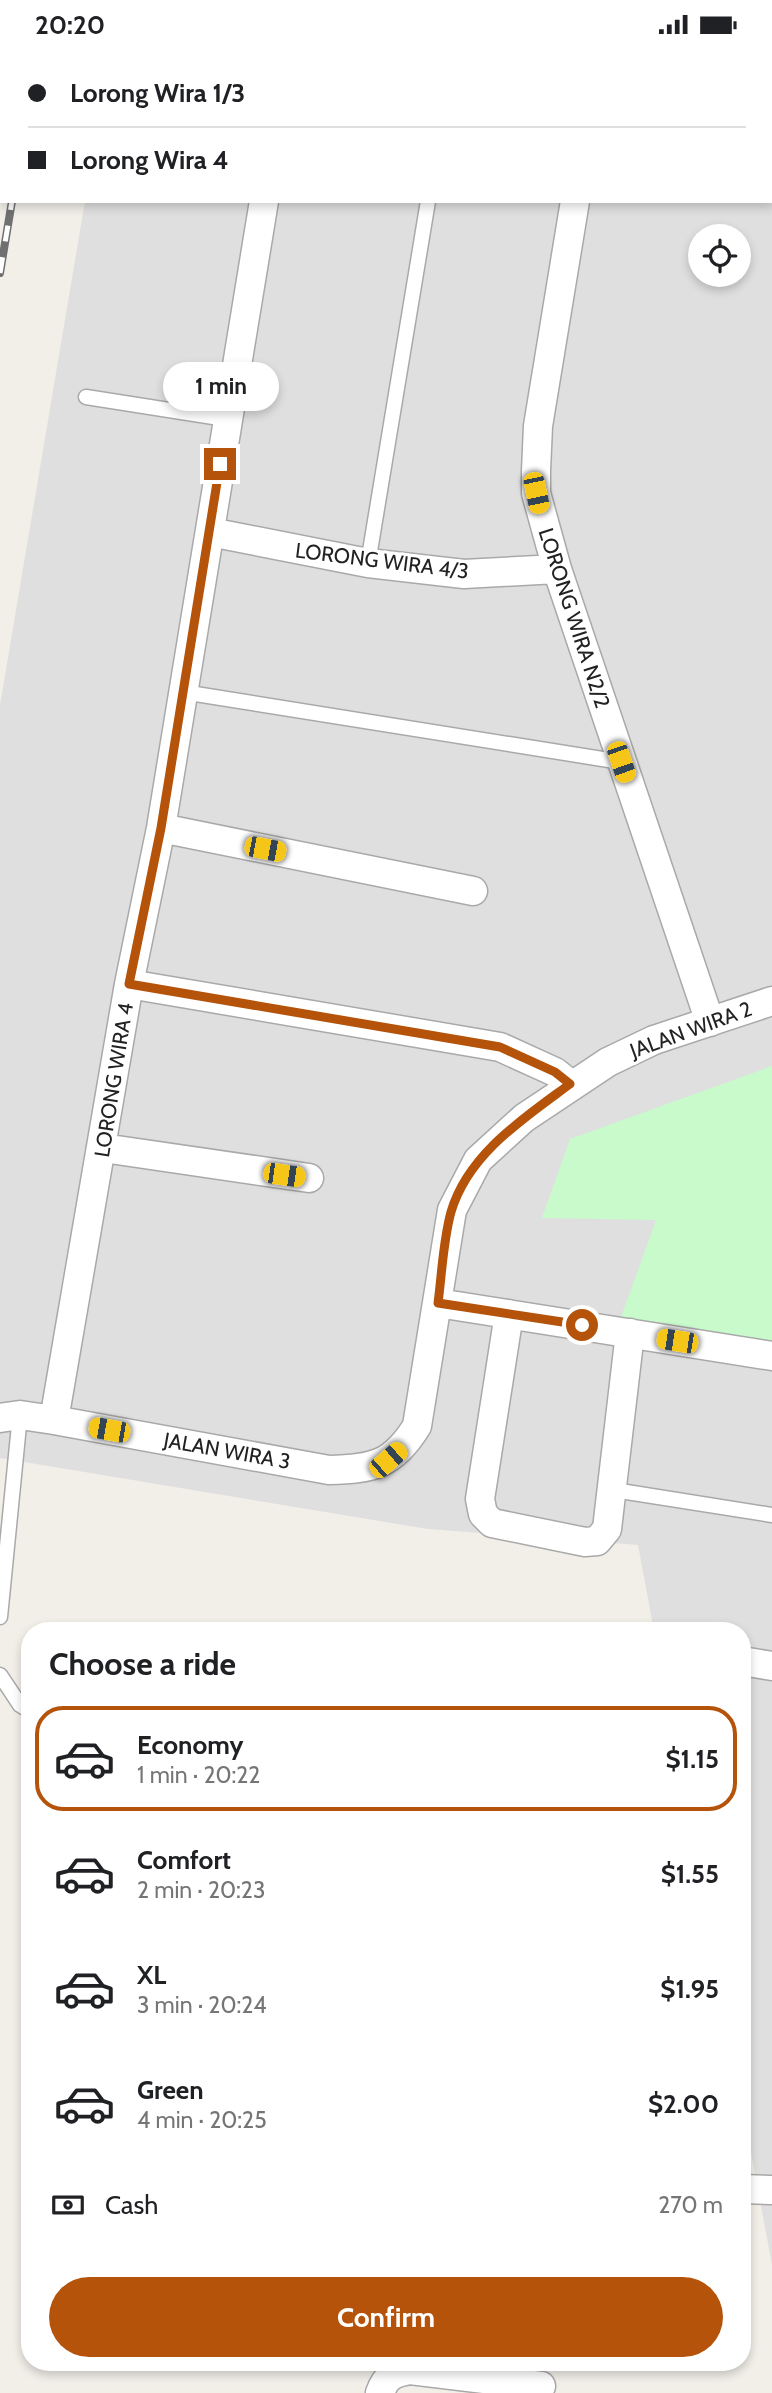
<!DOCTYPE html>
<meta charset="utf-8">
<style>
body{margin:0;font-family:Cabin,sans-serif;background:#f6f6f6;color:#202124;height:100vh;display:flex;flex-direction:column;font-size:26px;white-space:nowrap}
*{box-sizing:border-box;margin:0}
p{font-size:23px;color:#757577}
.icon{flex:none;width:38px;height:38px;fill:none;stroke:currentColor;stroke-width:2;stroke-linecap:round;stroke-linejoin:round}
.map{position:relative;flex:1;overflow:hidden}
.panel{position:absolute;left:21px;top:1573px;width:730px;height:749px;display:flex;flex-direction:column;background:#fff;border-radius:28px;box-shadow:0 4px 10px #0003}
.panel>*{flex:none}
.hud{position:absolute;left:0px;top:0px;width:774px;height:154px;box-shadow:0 4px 10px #0003;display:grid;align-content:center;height:154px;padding:0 28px;background:#fff}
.fabs{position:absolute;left:688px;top:175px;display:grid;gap:14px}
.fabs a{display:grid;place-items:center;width:63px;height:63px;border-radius:50%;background:#fff;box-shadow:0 4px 10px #0003;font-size:35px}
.end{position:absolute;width:32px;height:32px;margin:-16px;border:9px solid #b45309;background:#fff;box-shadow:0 0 0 4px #fff}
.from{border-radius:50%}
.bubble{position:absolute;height:49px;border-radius:24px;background:#fff;box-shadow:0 4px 10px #0003;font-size:23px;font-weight:800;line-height:49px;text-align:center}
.car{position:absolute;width:21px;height:42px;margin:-21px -10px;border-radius:9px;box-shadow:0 0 5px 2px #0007;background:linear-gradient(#f5c518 24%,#345 0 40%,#f5c518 0 76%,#345 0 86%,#f5c518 0)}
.hud b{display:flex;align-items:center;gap:24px;height:66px;font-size:26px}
.hud b+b{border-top:2px solid #e0e0e0}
.hud i{width:18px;height:18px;background:#202124}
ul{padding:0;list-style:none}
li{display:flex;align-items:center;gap:21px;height:105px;margin:0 14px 10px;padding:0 14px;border:4px solid transparent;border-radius:28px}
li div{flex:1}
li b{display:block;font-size:26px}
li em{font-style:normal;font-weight:800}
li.current{border-color:#b45309}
li>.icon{width:63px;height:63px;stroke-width:1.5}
h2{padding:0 28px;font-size:32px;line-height:84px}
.pay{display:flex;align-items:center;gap:18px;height:77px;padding:0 28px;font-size:26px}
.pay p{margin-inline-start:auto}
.cta{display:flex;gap:14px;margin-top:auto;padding:14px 28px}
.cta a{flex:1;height:80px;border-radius:42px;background:#b45309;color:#fff;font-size:28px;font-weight:800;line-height:80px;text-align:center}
.status{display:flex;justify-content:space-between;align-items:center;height:49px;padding:0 35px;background:#fff;direction:ltr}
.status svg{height:19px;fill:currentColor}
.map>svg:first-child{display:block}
.residential{fill:#e0dfdf;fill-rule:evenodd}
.park{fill:#c8facc}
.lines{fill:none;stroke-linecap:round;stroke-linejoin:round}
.lane-casing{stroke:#a9a9a9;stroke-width:17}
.street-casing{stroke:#a9a9a9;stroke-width:31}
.lane{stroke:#fff;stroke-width:14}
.street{stroke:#fff;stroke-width:28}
.rail-casing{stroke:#707070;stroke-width:8}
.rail{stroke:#fff;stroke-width:5;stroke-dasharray:16;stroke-linecap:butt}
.route{stroke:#b45309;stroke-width:9}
.labels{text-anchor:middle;stroke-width:6;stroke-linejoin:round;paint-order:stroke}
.street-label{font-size:21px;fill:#222;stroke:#fff}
</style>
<div class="status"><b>20:20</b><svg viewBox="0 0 49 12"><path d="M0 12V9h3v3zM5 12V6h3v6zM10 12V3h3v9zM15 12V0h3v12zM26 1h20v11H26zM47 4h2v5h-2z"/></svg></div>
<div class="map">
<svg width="772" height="2344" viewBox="0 0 772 2344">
<rect width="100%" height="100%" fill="#f2efe9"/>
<path class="residential" d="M110,0H772V2216L742,2055V1582H654L638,1496L428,1480L0,1409V656L85,152H772V2ZM700,187H738V226H700Z"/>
<path class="park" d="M772,1017V1294L620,1271L656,1171L542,1169L570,1090Z"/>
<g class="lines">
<defs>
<path id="lane" d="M454,2L455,0
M591,2V0
M86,348L226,370
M368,514L428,152
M183,643L621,713
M614,1441L772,1466
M0,1568L20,1366
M0,1626L20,1656L30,1662"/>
<path id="street" d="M540,0L545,2
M288,2L289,0
M575,152L538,377L536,422V444L557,520L710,973
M210,483L368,514L464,525L557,520
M161,779L473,842
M129,935L500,998L555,1023L570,1035
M103,1099L309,1129
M438,1254L772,1307
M509,1265L480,1450L483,1465L492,1474L585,1493L597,1492L607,1480L630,1284
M0,1369L20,1366L54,1371L329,1421C373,1420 393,1416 417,1377L452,1161L478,1111L524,1069L608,1013L654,991L772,952
M54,1371L129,935L161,779L264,152
M742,1612L772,1617
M742,2140L772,2141
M380,2344C386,2327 393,2324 410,2321L541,2337"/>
</defs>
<use href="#lane" class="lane-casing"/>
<use href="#street" class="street-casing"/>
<use href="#lane" class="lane"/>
<use href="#street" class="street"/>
<defs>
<path id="rail" d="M14,2V0
M38,2V0
M0,84L2,74
M0,224L12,152"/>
</defs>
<use href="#rail" class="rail-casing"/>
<use href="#rail" class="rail"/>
</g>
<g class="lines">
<path class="route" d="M220,415L161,779L129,935L500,998L555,1023L570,1035C524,1069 468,1105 451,1163C443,1192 442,1224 438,1254L582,1276"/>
</g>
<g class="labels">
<g class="street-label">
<text transform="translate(382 512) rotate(7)" y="7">LORONG WIRA 4/3</text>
<text transform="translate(574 569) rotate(72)" y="7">LORONG WIRA N2/2</text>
<text transform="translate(691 981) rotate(-20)" y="7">JALAN WIRA 2</text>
<text transform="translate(114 1031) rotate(-81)" y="7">LORONG WIRA 4</text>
<text transform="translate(227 1402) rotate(10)" y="7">JALAN WIRA 3</text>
</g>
</g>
</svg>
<div class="fabs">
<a><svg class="icon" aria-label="locate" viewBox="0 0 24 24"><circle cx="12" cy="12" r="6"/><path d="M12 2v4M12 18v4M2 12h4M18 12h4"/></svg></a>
</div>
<i class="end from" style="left:582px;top:1276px"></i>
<i class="end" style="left:220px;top:415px"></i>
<div class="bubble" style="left:163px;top:313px;width:116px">1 min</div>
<i class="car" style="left:536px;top:444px;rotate:168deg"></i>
<i class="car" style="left:621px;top:713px;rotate:161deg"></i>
<i class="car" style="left:265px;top:800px;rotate:101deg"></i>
<i class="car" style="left:284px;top:1126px;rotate:98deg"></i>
<i class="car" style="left:677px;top:1292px;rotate:279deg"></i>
<i class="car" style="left:109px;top:1381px;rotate:280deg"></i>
<i class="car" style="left:388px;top:1411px;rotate:49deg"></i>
<div class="hud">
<b><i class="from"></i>Lorong Wira 1/3</b>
<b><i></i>Lorong Wira 4</b>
</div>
<section class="panel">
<h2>Choose a ride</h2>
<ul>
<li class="current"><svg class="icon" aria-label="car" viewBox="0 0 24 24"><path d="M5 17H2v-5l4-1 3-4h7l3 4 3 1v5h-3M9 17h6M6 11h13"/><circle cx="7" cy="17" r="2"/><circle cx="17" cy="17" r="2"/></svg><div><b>Economy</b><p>1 min · 20:22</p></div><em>$1.15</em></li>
<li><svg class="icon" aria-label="car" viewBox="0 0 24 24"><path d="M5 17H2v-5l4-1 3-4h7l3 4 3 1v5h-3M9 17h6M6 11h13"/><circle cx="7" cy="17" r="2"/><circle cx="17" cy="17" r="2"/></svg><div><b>Comfort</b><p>2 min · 20:23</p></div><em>$1.55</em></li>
<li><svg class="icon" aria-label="car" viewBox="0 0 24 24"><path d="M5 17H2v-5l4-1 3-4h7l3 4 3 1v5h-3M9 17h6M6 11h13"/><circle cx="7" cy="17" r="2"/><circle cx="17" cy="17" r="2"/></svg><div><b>XL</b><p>3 min · 20:24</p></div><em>$1.95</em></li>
<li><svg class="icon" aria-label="car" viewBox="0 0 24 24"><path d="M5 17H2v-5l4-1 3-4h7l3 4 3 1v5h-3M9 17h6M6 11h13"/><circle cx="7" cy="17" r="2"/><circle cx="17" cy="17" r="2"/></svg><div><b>Green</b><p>4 min · 20:25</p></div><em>$2.00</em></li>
</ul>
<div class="pay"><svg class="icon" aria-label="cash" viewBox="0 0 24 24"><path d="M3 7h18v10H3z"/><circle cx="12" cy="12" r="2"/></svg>Cash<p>270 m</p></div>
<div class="cta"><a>Confirm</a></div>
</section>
</div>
